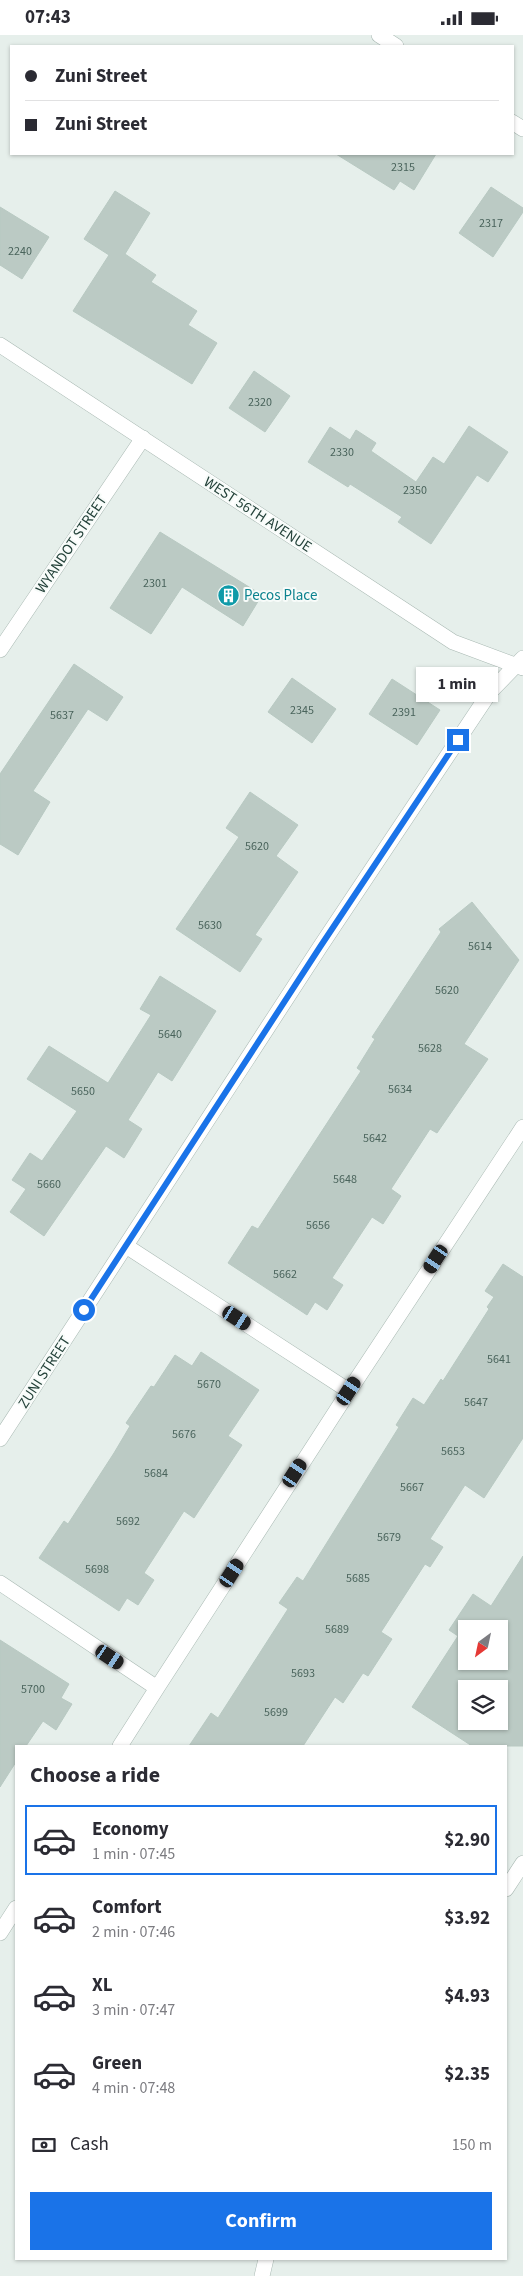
<!DOCTYPE html>
<meta charset="utf-8">
<style>
body{margin:0;font-family:"Source Sans 3",sans-serif;background:#f2f2f3;color:#2b2b33;height:100vh;display:flex;flex-direction:column;font-size:19px;white-space:nowrap}
*{box-sizing:border-box;margin:0}
p{font-size:16px;color:#7c7c81}
.icon{flex:none;width:28px;height:28px;fill:none;stroke:currentColor;stroke-width:2;stroke-linecap:round;stroke-linejoin:round}
.map{position:relative;flex:1;overflow:hidden}
.details{position:absolute;left:15px;top:1710px;width:492px;height:515px;display:flex;flex-direction:column;background:#fff;border-radius:0px;box-shadow:0 1px 4px #0004}
.details>*{flex:none}
.banner{position:absolute;left:10px;top:10px;width:504px;height:110px;border-radius:0px;box-shadow:0 1px 4px #0004;display:grid;align-content:center;height:110px;padding:0 15px;background:#fff}
.needle{width:32px;rotate:213deg}
.buttons{position:absolute;left:458px;top:1585px;display:grid;gap:10px}
.buttons a{display:grid;place-items:center;width:50px;height:50px;border-radius:0px;background:#fff;box-shadow:0 1px 4px #0004;font-size:25px}
.end{position:absolute;width:22px;height:22px;margin:-11px;border:6px solid #1a73e8;background:#fff;box-shadow:0 0 0 2px #fff}
.from{border-radius:50%}
.bubble{position:absolute;height:35px;border-radius:0px;background:#fff;box-shadow:0 1px 4px #0004;font-size:16px;font-weight:700;line-height:35px;text-align:center}
.car{position:absolute;width:15px;height:30px;margin:-15px -8px;border-radius:6px;box-shadow:0 0 4px 1px #0007;background:linear-gradient(#222 24%,#8ab4d8 0 40%,#222 0 76%,#8ab4d8 0 86%,#222 0)}
.banner b{display:flex;align-items:center;gap:18px;height:48px;font-size:19px}
.banner b+b{border-top:1px solid #e1e1e2}
.banner i{width:12px;height:12px;background:#2b2b33}
ul{padding:0;list-style:none}
li{display:flex;align-items:center;gap:15px;height:70px;margin:0 10px 8px;padding:0 5px;border:2px solid transparent;border-radius:0px}
li div{flex:1}
li b{display:block;font-size:19px}
li em{font-style:normal;font-weight:700}
li.active{border-color:#1a73e8}
li>.icon{width:45px;height:45px;stroke-width:1.5}
h2{padding:0 15px;font-size:22px;line-height:60px}
.pay{display:flex;align-items:center;gap:12px;height:55px;padding:0 15px;font-size:19px}
.pay p{margin-inline-start:auto}
.button{display:flex;gap:10px;margin-top:auto;padding:10px 15px}
.button a{flex:1;height:58px;border-radius:0px;background:#1a73e8;color:#fff;font-size:20px;font-weight:700;line-height:58px;text-align:center}
.status{display:flex;justify-content:space-between;align-items:center;height:35px;padding:0 25px;background:#fff;direction:ltr}
.status svg{height:14px;fill:currentColor}
.map>svg:first-child{display:block}
.building{fill:#bbcac4;stroke:#b8c9c2;fill-rule:evenodd}
.lines{fill:none;stroke-linecap:round;stroke-linejoin:round}
.minor-casing{stroke:#a8b8b2;stroke-width:16}
.minor{stroke:#fff;stroke-width:15}
.route{stroke:#1a73e8;stroke-width:6}
.labels{text-anchor:middle;stroke-width:4;stroke-linejoin:round;paint-order:stroke}
.number-label{font-size:12px;fill:#4a645c}
.street-label{font-size:15px;fill:#24423a;stroke:#f7fbf9}
.culture-label{font-size:15px;fill:#0d838f;stroke:#f7fbf9;text-anchor:start}
</style>
<div class="status"><b>07:43</b><svg viewBox="0 0 49 12"><path d="M0 12V9h3v3zM5 12V6h3v6zM10 12V3h3v9zM15 12V0h3v12zM26 1h20v11H26zM47 4h2v5h-2z"/></svg></div>
<div class="map">
<svg width="523" height="2241" viewBox="0 0 523 2241">
<rect width="100%" height="100%" fill="#e6efeb"/>
<path class="building" d="M336,119H436L414,155L400,146L394,155Z
M491,152L523,173V177L493,222L459,198Z
M115,156L150,178L125,219L156,240L151,247L197,276L188,290L217,308L192,349L73,276L109,220L84,204Z
M0,172L49,202L22,244L0,230Z
M254,336L290,361L265,397L229,373Z
M469,391L508,417L488,447L477,440L431,509L398,487L402,482L350,449L348,452L308,427L330,392L350,405L356,395L376,408L371,416L416,447L433,422L444,429Z
M160,497L262,560L243,591L182,552L151,599L110,573Z
M74,629L123,662L107,686L88,674L33,756L50,767L18,820L0,809V739Z
M292,643L336,674L312,708L268,677Z
M392,644L440,675L417,710L369,679Z
M250,757L298,790L276,821L298,837L255,900L262,904L240,937L176,894L239,802L226,793Z
M472,867L519,925L464,1009L488,1024L437,1098L430,1094L391,1154L401,1161L383,1189L372,1182L332,1243L343,1250L327,1275L315,1267L307,1280L228,1228L252,1191L258,1194L361,1036L357,1033L375,1004L372,1002L441,897L439,894Z
M160,941L216,976L172,1046L158,1037L128,1085L142,1094L124,1123L106,1111L44,1201L10,1177L26,1154L12,1145L30,1118L42,1126L77,1076L27,1044L49,1011L108,1048L151,980L140,974Z
M503,1229L523,1242V1403L484,1463L465,1450L430,1504L443,1512L430,1532L425,1529L381,1597L392,1604L368,1641L363,1638L343,1668L335,1662L303,1711H189L211,1678L218,1683L288,1574L279,1568L297,1542L303,1546L399,1392L396,1390L413,1363L424,1370L441,1344L443,1346L489,1274L487,1272L494,1262L485,1256Z
M201,1317L259,1355L228,1401L242,1410L194,1483L184,1476L144,1538L154,1545L138,1570L127,1563L119,1576L39,1523L64,1486L68,1489L114,1418L130,1391L126,1388L151,1351L154,1352L175,1320L192,1331Z
M523,1521V1711H472L412,1672L458,1601L449,1595L473,1559L491,1571ZM466,1594H499V1626H466ZM466,1654H499V1686H466Z
M0,1605L69,1649L61,1663L72,1669L56,1695L43,1686L26,1711H16V1727L0,1752Z"/>
<g class="lines">
<defs>
<path id="minor" d="M379,0L396,11
M512,87L523,94
M0,310L453,607L523,633
M0,615L143,403
M349,1356L523,1092
M0,1404L320,912L490,657L523,623
M0,1548L157,1653L349,1356L126,1211
M120,1711L157,1653
M506,1854L523,1828
M0,1898L16,1873
M262,2241L266,2224"/>
</defs>
<use href="#minor" class="minor-casing"/>
<use href="#minor" class="minor"/>
</g>
<g class="lines">
<path class="route" d="M84,1275L320,912L458,705"/>
</g>
<defs>
<symbol id="building-disc" viewBox="-11 -11 22 22"><circle r="9.5" fill="#0f9aa8" stroke="#f7fbf9"/><path d="M-4-6H4V6H1V3H-1V6H-4ZM-2.5-4.3h1.7v1.8h-1.7ZM.8-4.3h1.7v1.8H.8ZM-2.5-1h1.7V.8h-1.7ZM.8-1h1.7V.8H.8Z" fill="#fff"/></symbol>
</defs>
<g fill-rule="evenodd">
<use href="#building-disc" x="216" y="548" width="25" height="25"/>
</g>
<g class="labels">
<g class="number-label">
<text x="403" y="136">2315</text>
<text x="491" y="192">2317</text>
<text x="20" y="220">2240</text>
<text x="260" y="371">2320</text>
<text x="342" y="421">2330</text>
<text x="415" y="459">2350</text>
<text x="155" y="552">2301</text>
<text x="302" y="679">2345</text>
<text x="404" y="681">2391</text>
<text x="62" y="684">5637</text>
<text x="257" y="815">5620</text>
<text x="210" y="894">5630</text>
<text x="480" y="915">5614</text>
<text x="447" y="959">5620</text>
<text x="170" y="1003">5640</text>
<text x="430" y="1017">5628</text>
<text x="400" y="1058">5634</text>
<text x="83" y="1060">5650</text>
<text x="375" y="1107">5642</text>
<text x="345" y="1148">5648</text>
<text x="49" y="1153">5660</text>
<text x="318" y="1194">5656</text>
<text x="285" y="1243">5662</text>
<text x="499" y="1328">5641</text>
<text x="209" y="1353">5670</text>
<text x="476" y="1371">5647</text>
<text x="184" y="1403">5676</text>
<text x="453" y="1420">5653</text>
<text x="156" y="1442">5684</text>
<text x="412" y="1456">5667</text>
<text x="128" y="1490">5692</text>
<text x="389" y="1506">5679</text>
<text x="97" y="1538">5698</text>
<text x="358" y="1547">5685</text>
<text x="337" y="1598">5689</text>
<text x="303" y="1642">5693</text>
<text x="33" y="1658">5700</text>
<text x="276" y="1681">5699</text>
</g>
<g class="street-label">
<text transform="translate(258 479) rotate(33)" y="5">WEST 56TH AVENUE</text>
<text transform="translate(71 509) rotate(-56)" y="5">WYANDOT STREET</text>
<text transform="translate(44 1337) rotate(-57)" y="5">ZUNI STREET</text>
</g>
<g class="culture-label">
<text x="244" y="565">Pecos Place</text>
</g>
</g>
</svg>
<div class="buttons">
<a><svg class="needle" viewBox="-14 -14 28 28"><path d="M0-13l5 13h-10z" fill="#e53935"/><path d="M0 13l5-13h-10z" fill="#7c7c81"/></svg></a>
<a><svg class="icon" aria-label="layers" viewBox="0 0 24 24"><path d="M12 4l9 5-9 5-9-5zM3 14l9 5 9-5"/></svg></a>
</div>
<i class="end from" style="left:84px;top:1275px"></i>
<i class="end" style="left:458px;top:705px"></i>
<div class="bubble" style="left:416px;top:632px;width:82px">1 min</div>
<i class="car" style="left:436px;top:1224px;rotate:213deg"></i>
<i class="car" style="left:237px;top:1283px;rotate:123deg"></i>
<i class="car" style="left:349px;top:1356px;rotate:33deg"></i>
<i class="car" style="left:295px;top:1438px;rotate:33deg"></i>
<i class="car" style="left:232px;top:1538px;rotate:33deg"></i>
<i class="car" style="left:110px;top:1622px;rotate:124deg"></i>
<div class="banner">
<b><i class="from"></i>Zuni Street</b>
<b><i></i>Zuni Street</b>
</div>
<section class="details">
<h2>Choose a ride</h2>
<ul>
<li class="active"><svg class="icon" aria-label="car" viewBox="0 0 24 24"><path d="M5 17H2v-5l4-1 3-4h7l3 4 3 1v5h-3M9 17h6M6 11h13"/><circle cx="7" cy="17" r="2"/><circle cx="17" cy="17" r="2"/></svg><div><b>Economy</b><p>1 min · 07:45</p></div><em>$2.90</em></li>
<li><svg class="icon" aria-label="car" viewBox="0 0 24 24"><path d="M5 17H2v-5l4-1 3-4h7l3 4 3 1v5h-3M9 17h6M6 11h13"/><circle cx="7" cy="17" r="2"/><circle cx="17" cy="17" r="2"/></svg><div><b>Comfort</b><p>2 min · 07:46</p></div><em>$3.92</em></li>
<li><svg class="icon" aria-label="car" viewBox="0 0 24 24"><path d="M5 17H2v-5l4-1 3-4h7l3 4 3 1v5h-3M9 17h6M6 11h13"/><circle cx="7" cy="17" r="2"/><circle cx="17" cy="17" r="2"/></svg><div><b>XL</b><p>3 min · 07:47</p></div><em>$4.93</em></li>
<li><svg class="icon" aria-label="car" viewBox="0 0 24 24"><path d="M5 17H2v-5l4-1 3-4h7l3 4 3 1v5h-3M9 17h6M6 11h13"/><circle cx="7" cy="17" r="2"/><circle cx="17" cy="17" r="2"/></svg><div><b>Green</b><p>4 min · 07:48</p></div><em>$2.35</em></li>
</ul>
<div class="pay"><svg class="icon" aria-label="cash" viewBox="0 0 24 24"><path d="M3 7h18v10H3z"/><circle cx="12" cy="12" r="2"/></svg>Cash<p>150 m</p></div>
<div class="button"><a>Confirm</a></div>
</section>
</div>
